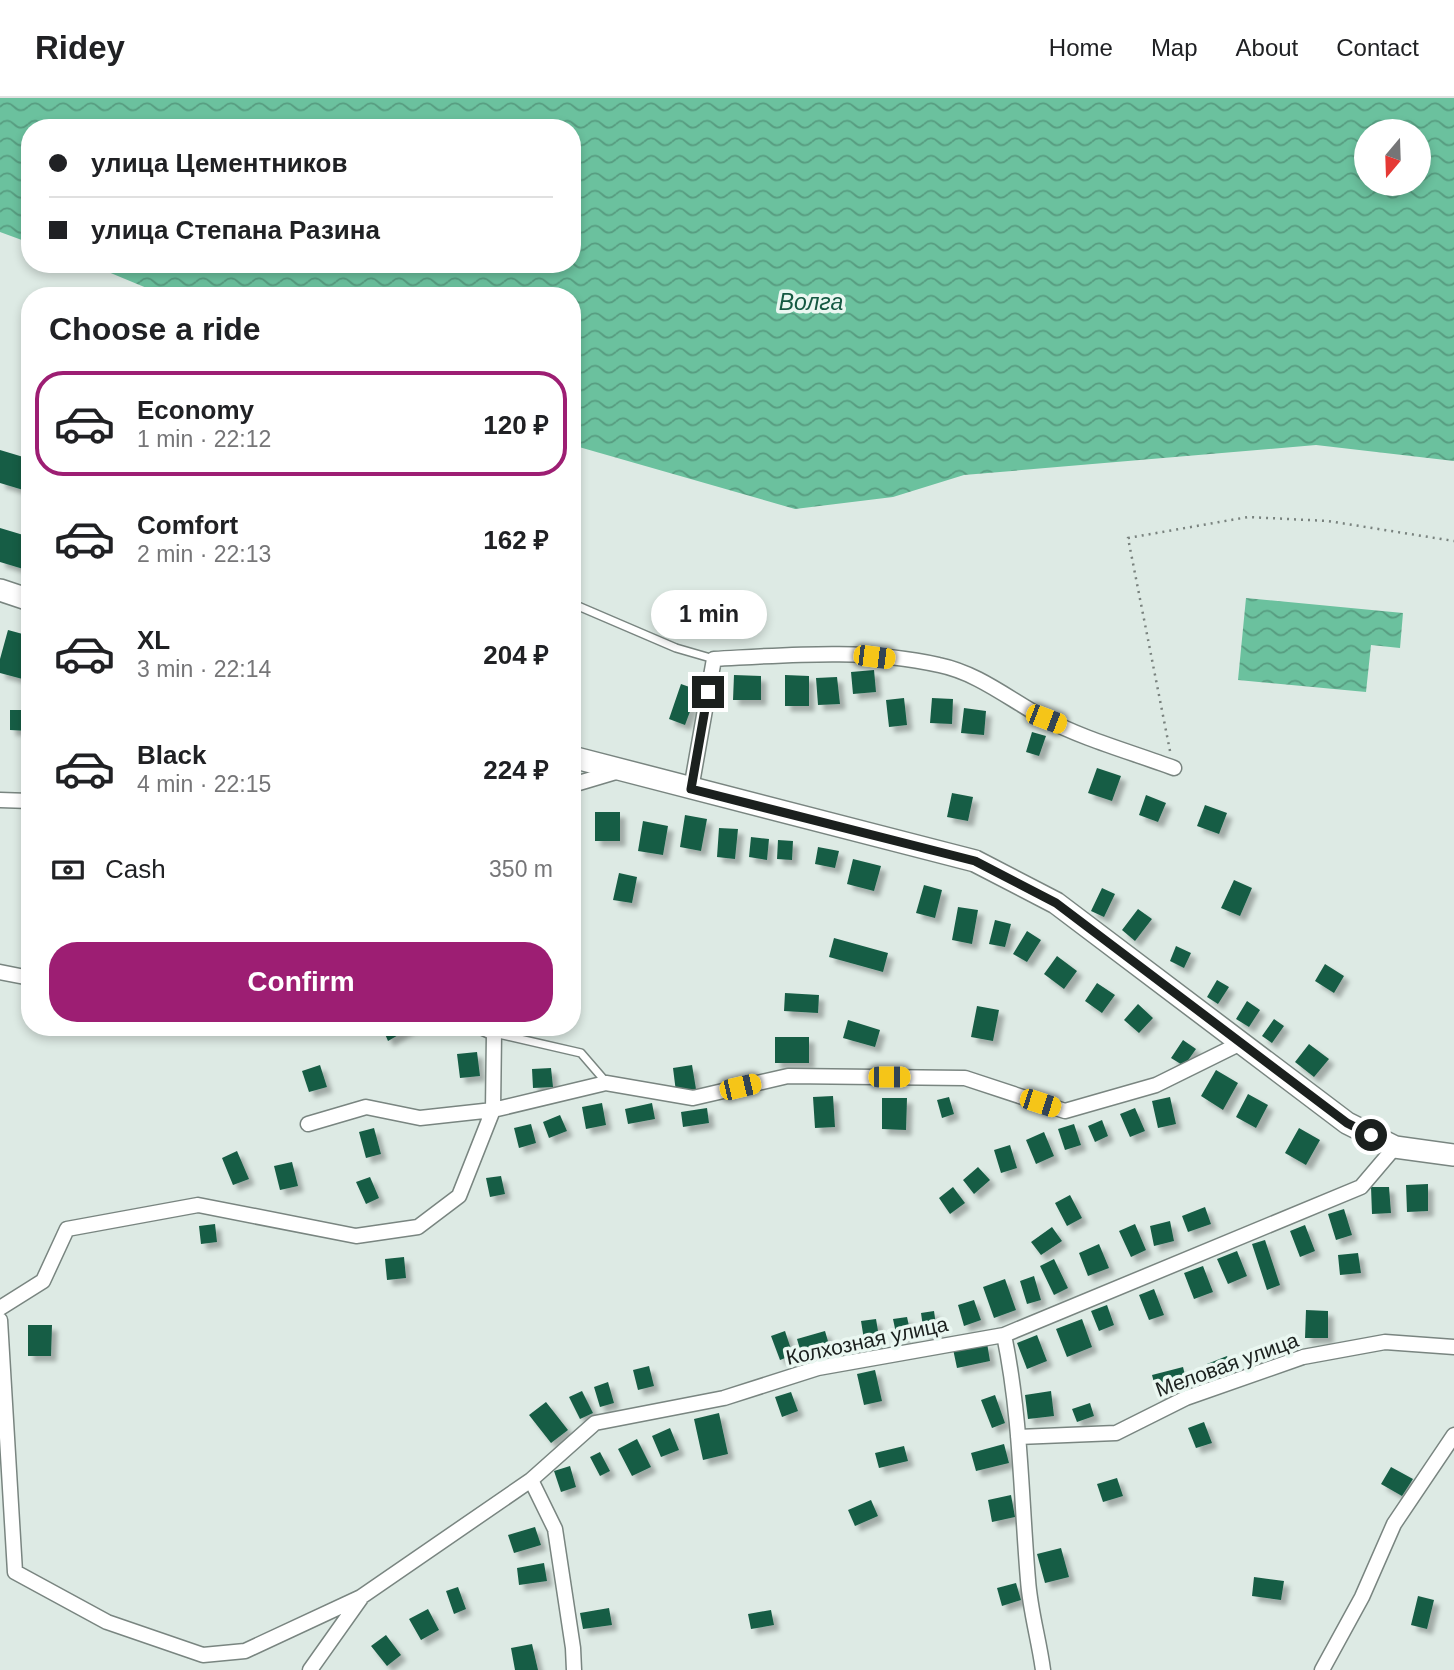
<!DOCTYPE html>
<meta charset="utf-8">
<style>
body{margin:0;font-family:Arial,sans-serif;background:#f6f6f6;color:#202124;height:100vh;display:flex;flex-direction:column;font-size:26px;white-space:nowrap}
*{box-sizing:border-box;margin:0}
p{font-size:23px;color:#757577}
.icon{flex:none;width:38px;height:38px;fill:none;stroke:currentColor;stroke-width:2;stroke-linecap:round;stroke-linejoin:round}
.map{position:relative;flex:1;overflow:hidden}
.drawer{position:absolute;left:21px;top:189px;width:560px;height:749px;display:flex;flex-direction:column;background:#fff;border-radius:28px;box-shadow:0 4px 10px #0003}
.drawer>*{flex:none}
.banner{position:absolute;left:21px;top:21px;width:560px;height:154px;border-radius:28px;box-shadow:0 4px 10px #0003;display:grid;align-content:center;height:154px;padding:0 28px;background:#fff}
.needle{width:46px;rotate:199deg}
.tools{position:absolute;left:1354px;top:21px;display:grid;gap:14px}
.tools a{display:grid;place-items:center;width:77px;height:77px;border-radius:50%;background:#fff;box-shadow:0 4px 10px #0003;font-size:35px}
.end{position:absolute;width:32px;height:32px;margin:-16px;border:9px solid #1b201e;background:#fff;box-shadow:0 0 0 4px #fff}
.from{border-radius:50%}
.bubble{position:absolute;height:49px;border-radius:24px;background:#fff;box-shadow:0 4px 10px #0003;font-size:23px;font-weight:600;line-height:49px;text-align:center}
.car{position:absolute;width:21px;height:42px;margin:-21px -10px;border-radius:9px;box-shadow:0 0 5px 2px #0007;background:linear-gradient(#f5c518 24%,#345 0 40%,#f5c518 0 76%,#345 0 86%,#f5c518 0)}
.banner b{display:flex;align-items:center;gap:24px;height:66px;font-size:26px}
.banner b+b{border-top:2px solid #e0e0e0}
.banner i{width:18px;height:18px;background:#202124}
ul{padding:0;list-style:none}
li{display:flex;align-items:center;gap:21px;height:105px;margin:0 14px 10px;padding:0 14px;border:4px solid transparent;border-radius:28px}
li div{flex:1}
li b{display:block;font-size:26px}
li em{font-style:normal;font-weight:600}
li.active{border-color:#9d1e73}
li>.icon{width:63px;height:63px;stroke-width:1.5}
h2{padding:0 28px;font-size:32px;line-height:84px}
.pay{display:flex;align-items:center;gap:18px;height:77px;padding:0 28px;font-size:26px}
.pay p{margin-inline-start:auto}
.button{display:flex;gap:14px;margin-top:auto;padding:14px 28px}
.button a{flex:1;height:80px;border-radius:28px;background:#9d1e73;color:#fff;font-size:28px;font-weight:600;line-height:80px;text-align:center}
header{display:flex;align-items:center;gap:42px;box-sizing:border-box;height:98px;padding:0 35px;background:#fff;border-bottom:2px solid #e0e0e0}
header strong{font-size:33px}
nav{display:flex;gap:38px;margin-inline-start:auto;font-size:24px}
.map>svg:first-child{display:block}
.water{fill:url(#water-waves);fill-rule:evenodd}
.building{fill:#175d45;filter:url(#shadow)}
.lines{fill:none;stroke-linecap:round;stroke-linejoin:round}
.lane-casing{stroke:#798580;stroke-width:10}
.street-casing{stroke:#798580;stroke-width:17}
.secondary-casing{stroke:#798580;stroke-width:24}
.path{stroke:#79827e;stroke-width:2.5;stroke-dasharray:2 5;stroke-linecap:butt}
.lane{stroke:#fff;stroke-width:7}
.street{stroke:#fff;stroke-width:14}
.secondary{stroke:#fff;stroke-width:21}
.route{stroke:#1b201e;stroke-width:9}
.labels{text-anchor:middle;stroke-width:7;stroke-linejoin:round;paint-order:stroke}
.street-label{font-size:21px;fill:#1b201e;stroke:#eaf7f1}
.water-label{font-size:23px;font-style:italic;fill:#155942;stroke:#eaf7f1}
</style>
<header>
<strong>Ridey</strong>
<nav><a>Home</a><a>Map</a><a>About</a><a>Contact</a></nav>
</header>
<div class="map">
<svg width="1454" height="1572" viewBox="0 0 1454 1572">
<defs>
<pattern id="water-waves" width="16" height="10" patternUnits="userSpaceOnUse" patternTransform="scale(1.75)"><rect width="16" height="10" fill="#6bc19e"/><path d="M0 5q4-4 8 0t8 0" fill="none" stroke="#579c80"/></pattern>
<filter id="shadow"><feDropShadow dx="5.5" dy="5.5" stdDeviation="2" flood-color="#0004"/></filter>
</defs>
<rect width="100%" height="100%" fill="#ddeae4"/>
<path class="water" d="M0,0H1454V363L1316,347L964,377L893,399L795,411L572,347V198H166L89,166H572V30H30V145L0,134ZM1367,33H1419V86H1367Z
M1246,500L1403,515L1400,550L1371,547L1366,594L1238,582Z"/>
<path class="building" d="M0,352L30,361V394L0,385Z
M0,430L30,439V473L0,464Z
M8,532L30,538V583L0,575V561Z
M874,572L876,594L853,596L851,574Z
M734,577L761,578V602H733Z
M785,577L809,578V608H785Z
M837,579L840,606L818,607L816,580Z
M681,586L698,592L685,627L669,621Z
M904,600L907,627L889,629L886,602Z
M932,600L953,601L952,626L930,625Z
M964,610L986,613L984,637L961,635Z
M10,612H30V633L10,632Z
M1032,634L1046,638L1039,658L1026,654Z
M1097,670L1121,678L1112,703L1088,695Z
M952,695L973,699L968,723L947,719Z
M1146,697L1166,705L1158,724L1139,717Z
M1205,707L1227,715L1219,736L1197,728Z
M595,714H620V743H595Z
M685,717L707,721L701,753L680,749Z
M643,723L668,728L663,757L638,753Z
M719,730L738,731L735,761L717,759Z
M751,739L769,741L767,762L749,759Z
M778,742L793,743L792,762L777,761Z
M818,749L839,753L835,770L815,766Z
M853,761L881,768L874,793L847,786Z
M619,775L637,779L632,805L613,802Z
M1234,782L1252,790L1240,818L1221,810Z
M924,787L942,792L935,820L916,815Z
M1102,790L1115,796L1104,819L1091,813Z
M958,809L978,812L972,846L952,842Z
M1138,811L1152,821L1135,843L1122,832Z
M995,822L1011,826L1005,849L989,846Z
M1027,833L1041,842L1027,864L1013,856Z
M834,840L888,855L883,874L829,859Z
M1176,848L1191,855L1184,870L1170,863Z
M1057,858L1077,873L1064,891L1044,876Z
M1325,866L1344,878L1334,895L1315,883Z
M1217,882L1229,889L1218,906L1207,899Z
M1097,885L1115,897L1102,915L1085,903Z
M785,895L819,897L818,915L784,913Z
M1247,903L1260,912L1249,929L1236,921Z
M1138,906L1153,920L1139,935L1124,922Z
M977,908L999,912L993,943L971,939Z
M1274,921L1284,928L1272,945L1262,938Z
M848,922L880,932L875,949L843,940Z
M382,929H412L388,943Z
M775,939H809V965H775Z
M1183,942L1196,951L1184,968L1171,960Z
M1309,946L1329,961L1314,979L1295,964Z
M477,954L480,978L460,980L457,956Z
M320,967L327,989L309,994L302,973Z
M692,967L696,991L676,994L673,970Z
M551,970L553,989L533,990L532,971Z
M1216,972L1238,985L1223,1012L1201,998Z
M1248,996L1268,1007L1256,1030L1236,1019Z
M833,998L835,1029L815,1030L813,999Z
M949,999L954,1016L942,1020L937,1002Z
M1170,999L1176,1026L1158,1030L1152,1003Z
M882,1000H907L906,1032L882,1031Z
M602,1005L606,1027L586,1031L582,1009Z
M652,1005L655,1021L628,1026L625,1011Z
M707,1010L709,1025L683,1029L681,1014Z
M1135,1010L1145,1033L1130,1039L1120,1016Z
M560,1017L567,1033L549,1040L543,1024Z
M1102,1022L1108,1038L1095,1044L1088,1028Z
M531,1026L536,1045L519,1050L514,1030Z
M1074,1026L1081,1047L1065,1052L1058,1031Z
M374,1030L381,1056L366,1060L359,1034Z
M1299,1030L1320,1042L1306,1067L1285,1055Z
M1044,1034L1054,1058L1036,1066L1026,1042Z
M1010,1047L1017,1070L1001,1075L994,1052Z
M237,1053L249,1081L233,1087L222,1060Z
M292,1064L298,1088L280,1092L274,1068Z
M978,1069L990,1082L974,1096L963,1082Z
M501,1078L505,1096L490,1099L486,1080Z
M370,1079L379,1100L366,1106L356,1084Z
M1428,1086V1113L1407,1114L1406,1087Z
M953,1089L965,1105L950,1116L939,1100Z
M1371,1089H1389L1391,1115L1372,1116Z
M1070,1097L1082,1120L1067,1128L1055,1105Z
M1205,1109L1211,1126L1188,1134L1182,1118Z
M1344,1111L1352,1137L1336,1142L1328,1116Z
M1170,1123L1174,1143L1154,1148L1150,1128Z
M215,1126L217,1144L201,1146L199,1128Z
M1135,1126L1146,1152L1131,1159L1119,1133Z
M1305,1127L1315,1153L1300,1159L1290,1133Z
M1052,1129L1062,1143L1041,1157L1031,1144Z
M1265,1142L1280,1187L1267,1192L1252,1146Z
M1099,1146L1109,1170L1088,1178L1079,1155Z
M1237,1153L1247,1178L1228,1186L1217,1161Z
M1358,1155L1361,1175L1340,1177L1338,1157Z
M404,1159L406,1180L387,1182L385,1161Z
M1054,1161L1068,1190L1054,1197L1040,1168Z
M1203,1168L1213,1194L1194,1201L1184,1175Z
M1034,1178L1041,1202L1027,1206L1020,1183Z
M1005,1181L1016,1212L994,1220L983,1189Z
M1154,1191L1164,1217L1149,1222L1139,1197Z
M974,1202L981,1222L964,1228L958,1207Z
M1107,1207L1114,1227L1099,1233L1091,1213Z
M1306,1212L1328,1213V1240H1305Z
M934,1213L937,1234L924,1236L921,1215Z
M907,1219L911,1237L897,1240L893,1221Z
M876,1221L880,1245L865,1248L861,1223Z
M1082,1221L1092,1249L1067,1259L1056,1231Z
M28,1227H52L51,1258H28Z
M785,1233L793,1257L780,1262L771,1238Z
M825,1233L830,1250L802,1258L797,1241Z
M1037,1237L1047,1263L1027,1271L1017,1245Z
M987,1245L990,1263L957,1270L953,1251Z
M1227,1258L1232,1270L1212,1278L1207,1266Z
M649,1268L654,1288L638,1292L633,1272Z
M1183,1269L1188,1289L1157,1296L1152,1277Z
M875,1272L882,1303L864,1307L857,1276Z
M608,1284L614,1305L600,1309L594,1289Z
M582,1293L593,1315L580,1321L569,1299Z
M1051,1293L1054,1318L1028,1321L1025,1297Z
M791,1294L798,1313L782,1319L775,1299Z
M995,1297L1005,1325L992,1330L981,1302Z
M546,1304L568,1332L551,1345L529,1317Z
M1090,1305L1094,1318L1077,1324L1072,1311Z
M719,1315L728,1356L703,1362L694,1321Z
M1204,1324L1212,1345L1196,1350L1188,1330Z
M670,1330L679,1352L661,1359L652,1338Z
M637,1341L651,1369L632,1378L618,1351Z
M1004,1346L1009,1365L976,1373L971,1355Z
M904,1348L908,1363L879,1370L875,1355Z
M600,1354L610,1373L600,1378L590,1359Z
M570,1368L576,1389L561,1394L554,1373Z
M1391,1369L1413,1381L1402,1398L1381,1386Z
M1117,1380L1123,1398L1103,1404L1097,1386Z
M1011,1397L1015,1419L992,1424L988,1402Z
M871,1402L878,1418L855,1428L848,1412Z
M535,1429L541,1447L514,1455L508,1437Z
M1061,1450L1069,1479L1045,1485L1037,1456Z
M544,1465L547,1483L519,1487L517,1470Z
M1254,1479L1284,1483L1281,1502L1252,1498Z
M1016,1485L1021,1502L1002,1508L997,1490Z
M458,1489L466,1511L454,1516L446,1493Z
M1418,1498L1434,1502L1427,1531L1411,1527Z
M609,1510L612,1527L583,1531L580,1515Z
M428,1511L439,1532L421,1542L409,1521Z
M771,1512L774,1527L751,1531L748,1516Z
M386,1537L401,1557L387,1568L371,1548Z
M532,1546L538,1572H515L511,1550Z"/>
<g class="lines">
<defs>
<path id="lane" d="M578,508L676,550L714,561
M494,935L581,955L606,984"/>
<path id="street" d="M572,687L619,673
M691,691L714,561C789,557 865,550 939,567C978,575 1009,601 1044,620C1083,641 1131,654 1174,670
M0,702L30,703
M0,874L30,880
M308,1026L366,1009L420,1020L493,1012L606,985L693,1000L788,978L965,980L1065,1013L1156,987L1241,945
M0,1210L43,1183L67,1131L198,1107L356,1138L418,1129L459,1098L493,1012L494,935L481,929
M0,1222L15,1474L107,1524L203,1557L245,1553L361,1499L531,1382L595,1325L724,1300L818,1270L1004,1237L1361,1089L1395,1049
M1004,1237C1021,1318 1021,1400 1028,1482C1030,1512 1039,1542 1043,1572
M1018,1339L1116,1335L1186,1300L1303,1259L1385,1244L1454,1249
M531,1382L555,1431L573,1550L574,1572
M310,1572L361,1500
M1322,1572L1362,1499L1394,1426L1454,1337"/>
<path id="secondary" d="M0,492L30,502
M572,659L975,763L1056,805L1347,1025L1395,1049L1454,1057"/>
</defs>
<use href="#lane" class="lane-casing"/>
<use href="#street" class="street-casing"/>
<use href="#secondary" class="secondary-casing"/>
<path class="path" d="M1170,653L1128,440L1248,419L1328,423L1454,443"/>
<use href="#lane" class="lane"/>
<use href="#street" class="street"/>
<use href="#secondary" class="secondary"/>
</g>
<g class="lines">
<path class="route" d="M708,594L691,691L975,763L1056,805L1347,1025L1371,1037"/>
</g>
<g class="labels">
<g class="street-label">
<text transform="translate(867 1243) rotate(-12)" y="7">Колхозная улица</text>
<text transform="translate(1227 1267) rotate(-20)" y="7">Меловая улица</text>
</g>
<g class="water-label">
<text x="811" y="212">Волга</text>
</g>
</g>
</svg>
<div class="tools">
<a><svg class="needle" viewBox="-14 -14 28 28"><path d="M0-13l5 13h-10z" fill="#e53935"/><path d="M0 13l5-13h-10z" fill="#757577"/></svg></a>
</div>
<i class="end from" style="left:1371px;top:1037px"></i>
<i class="end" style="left:708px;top:594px"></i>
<div class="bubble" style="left:651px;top:492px;width:116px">1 min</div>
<i class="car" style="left:874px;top:559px;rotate:97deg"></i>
<i class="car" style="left:1046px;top:621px;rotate:111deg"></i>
<i class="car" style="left:889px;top:979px;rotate:90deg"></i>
<i class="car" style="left:740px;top:989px;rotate:77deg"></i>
<i class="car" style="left:1040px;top:1005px;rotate:108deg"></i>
<div class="banner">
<b><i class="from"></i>улица Цементников</b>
<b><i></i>улица Степана Разина</b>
</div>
<section class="drawer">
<h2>Choose a ride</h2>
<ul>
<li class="active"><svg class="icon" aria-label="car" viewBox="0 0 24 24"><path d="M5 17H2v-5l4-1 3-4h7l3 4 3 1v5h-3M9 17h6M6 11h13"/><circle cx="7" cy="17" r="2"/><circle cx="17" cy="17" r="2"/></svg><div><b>Economy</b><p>1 min · 22:12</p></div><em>120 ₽</em></li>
<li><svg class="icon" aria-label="car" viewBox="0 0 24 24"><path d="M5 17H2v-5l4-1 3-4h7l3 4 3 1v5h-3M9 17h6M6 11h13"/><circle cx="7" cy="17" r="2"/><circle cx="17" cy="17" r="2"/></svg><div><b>Comfort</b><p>2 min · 22:13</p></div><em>162 ₽</em></li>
<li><svg class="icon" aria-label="car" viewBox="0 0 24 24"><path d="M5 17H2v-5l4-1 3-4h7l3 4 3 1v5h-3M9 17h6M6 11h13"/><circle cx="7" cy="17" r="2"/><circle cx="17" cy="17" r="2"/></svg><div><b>XL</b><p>3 min · 22:14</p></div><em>204 ₽</em></li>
<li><svg class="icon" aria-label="car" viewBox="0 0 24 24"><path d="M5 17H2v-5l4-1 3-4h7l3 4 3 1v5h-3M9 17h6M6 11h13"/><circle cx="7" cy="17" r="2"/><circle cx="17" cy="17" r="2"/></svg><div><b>Black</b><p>4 min · 22:15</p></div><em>224 ₽</em></li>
</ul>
<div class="pay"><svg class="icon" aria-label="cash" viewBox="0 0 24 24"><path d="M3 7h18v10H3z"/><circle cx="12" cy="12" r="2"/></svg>Cash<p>350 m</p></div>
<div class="button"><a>Confirm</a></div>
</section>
</div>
